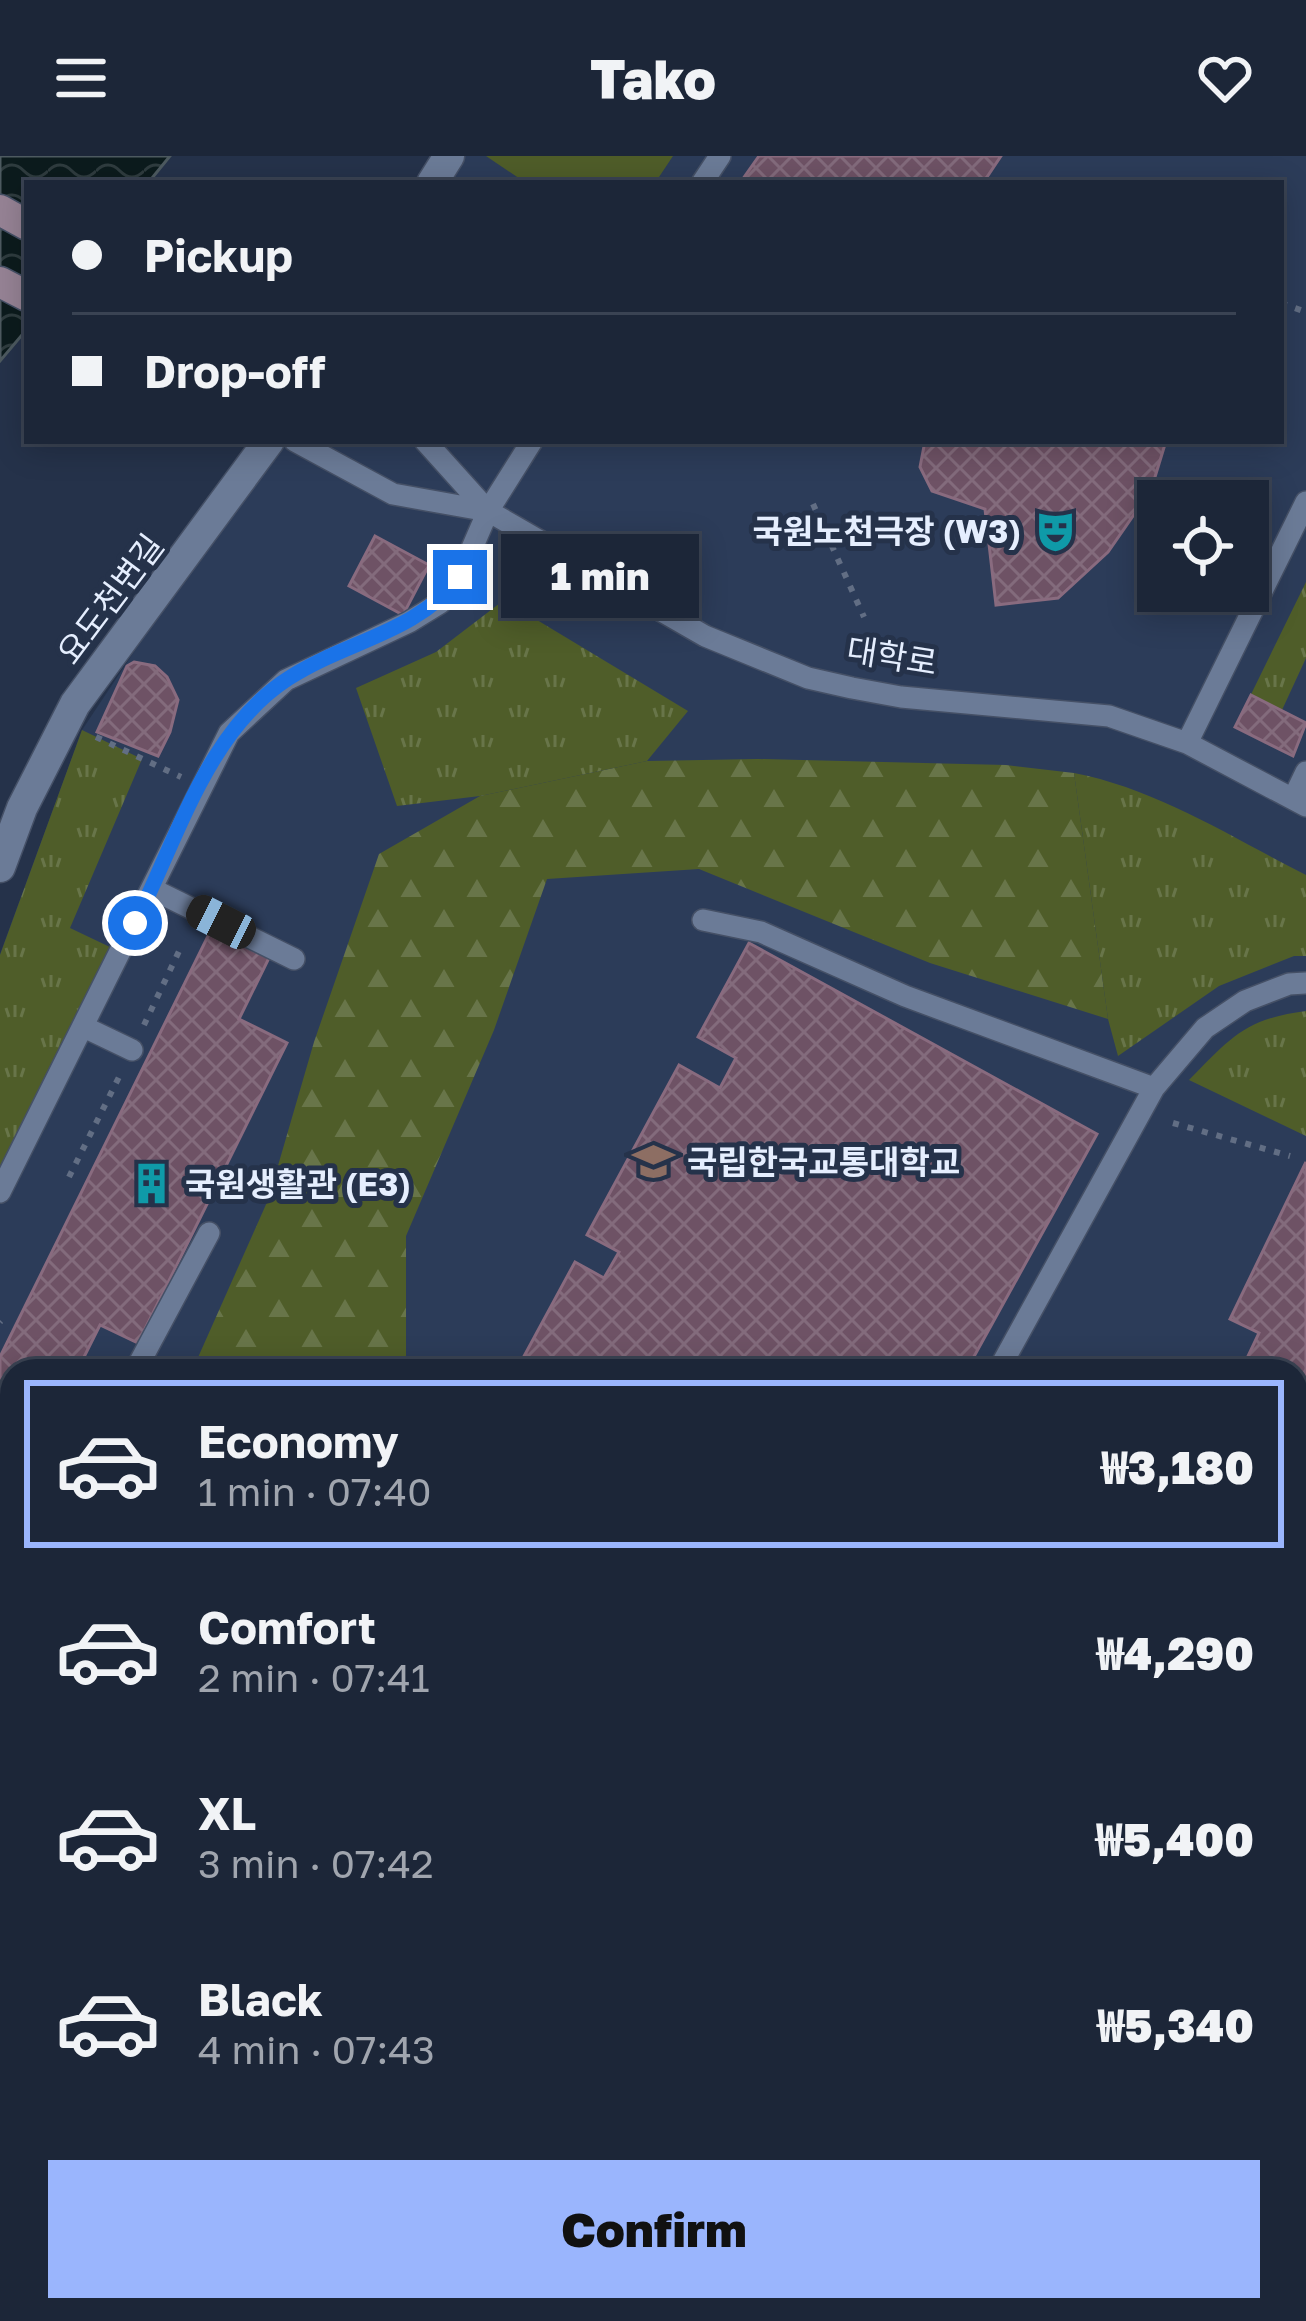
<!DOCTYPE html>
<meta charset="utf-8">
<style>
body{margin:0;font-family:"Golos Text","Noto Sans KR",sans-serif;background:#293243;color:#f1f3f6;height:100vh;display:flex;flex-direction:column;font-size:45px;white-space:nowrap}
*{box-sizing:border-box;margin:0}
p{font-size:39px;color:#a0a5ae}
.icon{flex:none;width:66px;height:66px;fill:none;stroke:currentColor;stroke-width:2;stroke-linecap:round;stroke-linejoin:round}
.map{position:relative;flex:1;overflow:hidden}
.details{position:absolute;left:0px;top:1203px;width:1308px;height:963px;display:flex;flex-direction:column;background:#1c2638;border-radius:36px 36px 0 0;box-shadow:0 6px 30px #0003,0 0 0 3px #3a4353}
.details>*{flex:none}
.top-card{position:absolute;left:24px;top:24px;width:1260px;height:264px;border-radius:0px;box-shadow:0 6px 30px #0003,0 0 0 3px #3a4353;display:grid;align-content:center;height:264px;padding:0 48px;background:#1c2638}
.controls{position:absolute;left:1137px;top:324px;display:grid;gap:24px}
.controls a{display:grid;place-items:center;width:132px;height:132px;border-radius:0px;background:#1c2638;box-shadow:0 6px 30px #0003,0 0 0 3px #3a4353;font-size:60px}
.end{position:absolute;width:54px;height:54px;margin:-27px;border:15px solid #1a73e8;background:#fff;box-shadow:0 0 0 6px #fff}
.from{border-radius:50%}
.bubble{position:absolute;height:84px;border-radius:0px;background:#1c2638;box-shadow:0 6px 30px #0003,0 0 0 3px #3a4353;font-size:39px;font-weight:800;line-height:84px;text-align:center}
.car{position:absolute;width:36px;height:72px;margin:-36px -18px;border-radius:15px;box-shadow:0 0 9px 3px #0007;background:linear-gradient(#222 24%,#8ab4d8 0 40%,#222 0 76%,#8ab4d8 0 86%,#222 0)}
.top-card b{display:flex;align-items:center;gap:42px;height:114px;font-size:45px}
.top-card b+b{border-top:3px solid #3a4353}
.top-card i{width:30px;height:30px;background:#f1f3f6}
ul{padding:21px 0 0;list-style:none}
li{display:flex;align-items:center;gap:36px;height:168px;margin:0 24px 18px;padding:0 24px;border:6px solid transparent;border-radius:0px}
li div{flex:1}
li b{display:block;font-size:45px}
li em{font-style:normal;font-weight:800}
li.current{border-color:#9ab5fd}
li>.icon{width:108px;height:108px;stroke-width:1.5}
.cta{display:flex;gap:24px;margin-top:auto;padding:24px 48px}
.cta a{flex:1;height:138px;border-radius:0px;background:#9ab5fd;color:#111;font-size:48px;font-weight:800;line-height:138px;text-align:center}
header{display:flex;justify-content:space-between;align-items:center;height:156px;padding:0 48px;background:#1c2638;font-size:54px;font-weight:800}
.map>svg:first-child{display:block}
.built{fill:#2c3c59;fill-rule:evenodd}
.green{fill:#4f5d29}
.forest{fill:url(#forest-firs)}
.park{fill:url(#park-tufts)}
.water{fill:url(#water-waves);stroke:#4d5a60;stroke-width:3}
.building{fill:url(#building-cross-hatch);stroke:#896b7f;stroke-width:3}
.lines{fill:none;stroke-linecap:round;stroke-linejoin:round}
.lane-casing{stroke:#455066;stroke-width:24}
.street-casing{stroke:#455066;stroke-width:33}
.secondary-casing{stroke:#455066;stroke-width:33}
.path{stroke:#626e84;stroke-width:6;stroke-dasharray:6 9;stroke-linecap:butt}
.lane{stroke:#6b7b97;stroke-width:21}
.street{stroke:#6b7b97;stroke-width:30}
.secondary{stroke:#968395;stroke-width:30}
.route{stroke:#1a73e8;stroke-width:15}
.labels{text-anchor:middle;stroke-width:10;stroke-linejoin:round;paint-order:stroke}
.poi-label{font-size:33px;font-weight:bold;fill:#e5eefe;stroke:#25324a;text-anchor:start}
.street-label{font-size:33px;fill:#e5eefe;stroke:#25324a}
</style>
<header><svg class="icon" aria-label="menu" viewBox="0 0 24 24"><path d="M4 6h16M4 12h16M4 18h16"/></svg>Tako<svg class="icon" aria-label="heart" viewBox="0 0 24 24"><path d="M12 20l-8-8c-3-5 5-10 8-4 3-6 11-1 8 4z"/></svg></header>
<div class="map">
<svg width="1306" height="2165" viewBox="0 0 1306 2165">
<defs>
<pattern id="forest-firs" width="22" height="20" patternUnits="userSpaceOnUse" patternTransform="scale(3)"><rect width="22" height="20" fill="#4f5d29"/><path d="M5 1l3.5 6h-7zM16 11l3.5 6h-7z" fill="#687549"/></pattern>
<pattern id="park-tufts" width="24" height="20" patternUnits="userSpaceOnUse" patternTransform="scale(3)"><rect width="24" height="20" fill="#4f5d29"/><path d="M3 7l-1-3M5 7V3M7 7l1-3M15 17l-1-3M17 17v-4M19 17l1-3" fill="none" stroke="#687549"/></pattern>
<pattern id="water-waves" width="16" height="10" patternUnits="userSpaceOnUse" patternTransform="scale(3)"><rect width="16" height="10" fill="#0c1b1d"/><path d="M0 5q4-4 8 0t8 0" fill="none" stroke="#2f3c3f"/></pattern>
<pattern id="building-cross-hatch" width="8" height="8" patternUnits="userSpaceOnUse" patternTransform="scale(3)"><rect width="8" height="8" fill="#6e5265"/><path d="M0 0l8 8M0 8l8-8" fill="none" stroke="#836b7c"/></pattern>
</defs>
<rect width="100%" height="100%" fill="#25324a"/>
<path class="built" d="M460,0H1306V2097L1296,2090V1215H12V1521L0,1515V798L82,574L274,285H1281V27H443ZM1158,345H1248V435H1158Z"/>
<path class="green" d="M486,0H673L655,27H526Z"/>
<path class="forest" d="M758,603L1006,609L1074,617L1108,863L930,807L699,713L547,723L494,874L406,1080V1209L402,1215H192L268,1044L314,886L379,698L480,640L647,605Z
M0,1516L12,1521V1966L0,1960Z
M1296,2090L1306,2097V2165H260L247,2154H1296Z"/>
<path class="park" d="M1306,426V502L1282,554L1306,567L1293,600L1235,571Z
M504,444L688,555L647,605L480,640L397,650L356,532L436,496Z
M82,574L142,603L70,772L112,792L0,1010V799Z
M1074,617C1157,633 1231,681 1306,719V800H1294L1219,830L1118,900L1108,863Z
M1306,855V980L1189,924C1231,882 1244,863 1306,855Z"/>
<path class="water" d="M0,0H170L148,27H27V173L0,205Z"/>
<path class="building" d="M759,0H1001L983,27H740Z
M925,285H1166L1151,334L1108,396L1058,442L996,449L985,353L932,335L920,311Z
M375,380L429,409L403,459L349,430Z
M134,506L155,510L167,521L178,544L170,576L158,600L97,576L127,510Z
M1251,539L1306,567L1293,600L1235,571Z
M211,774L269,802L239,863L287,887L138,1187L100,1169L77,1215H12V1291L0,1285V1201Z
M749,787L1097,978L966,1215H542L522,1204L575,1106L604,1122L619,1096L587,1079L679,909L720,932L736,902L698,881Z
M1306,1006V1316L1296,1336V1215H1241L1259,1177L1230,1163Z
M1306,1568V1897L1302,1906L1296,1903V1589Z"/>
<g class="lines">
<defs>
<path id="lane" d="M702,27L720,0
M295,285L393,338L488,355
M425,285L488,355L705,480L808,522L852,532L901,541L1109,560L1187,587L1306,650
M1187,587L1306,346
M1293,643L1306,616
M152,733L294,803
M703,764L761,776L905,840L1154,932
M84,871L132,894
M0,1036L229,577L286,524L409,466L440,447L460,420L488,355L532,285
M135,1215L209,1077
M457,1215H464
M998,1215L1154,932L1205,872L1245,845L1289,828L1306,827
M0,1307L12,1314
M1296,1360L1306,1340
M0,1465L12,1469
M1296,1467L1306,1472
M1301,1530L1306,1520"/>
<path id="street" d="M432,27L449,0
M0,711L22,652L75,548L269,285
M0,2093L12,2103
M73,2154L87,2165"/>
<path id="secondary" d="M0,54L27,69
M0,126L27,140"/>
</defs>
<use href="#lane" class="lane-casing"/>
<use href="#street" class="street-casing"/>
<use href="#secondary" class="secondary-casing"/>
<path class="path" d="M1281,147L1306,156
M813,348L864,461
M96,581L181,621
M144,869L181,791
M1173,967L1290,1000
M69,1021L120,919
M0,1166L1,1165
M1296,1931L1306,1936"/>
<use href="#lane" class="lane"/>
<use href="#street" class="street"/>
<use href="#secondary" class="secondary"/>
</g>
<g class="lines">
<path class="route" d="M135,767C177,684 207,574 289,522C348,484 415,478 460,421"/>
</g>
<defs>
<symbol id="theatre-bare" viewBox="-9 -9 18 18"><path d="M-5-5.5Q0-4 5-5.5V0Q5 5 0 6Q-5 5-5 0ZM-3.3-2.5H-1v1.5H-3.3ZM1-2.5H3.3v1.5H1ZM-2.8 1Q0 5.5 2.8 1Z" fill="#0f9aa8" stroke="#25324a" stroke-width="2.5" paint-order="stroke"/></symbol>
<symbol id="university-bare" viewBox="-9 -9 18 18"><path d="M0-5L7-2L0 1L-7-2ZM-4 1L0 2.5L4 1V4Q0 6-4 4Z" fill="#8d6e63" stroke="#25324a" stroke-width="2.5" paint-order="stroke"/></symbol>
<symbol id="building-bare" viewBox="-9 -9 18 18"><path d="M-4-6H4V6H1V3H-1V6H-4ZM-2.5-4.3h1.7v1.8h-1.7ZM.8-4.3h1.7v1.8H.8ZM-2.5-1h1.7V.8h-1.7ZM.8-1h1.7V.8H.8Z" fill="#0f9aa8" stroke="#25324a" stroke-width="2.5" paint-order="stroke"/></symbol>
</defs>
<g fill-rule="evenodd">
<use href="#theatre-bare" x="1026" y="346" width="59" height="59"/>
<use href="#university-bare" x="624" y="976" width="59" height="59"/>
<use href="#building-bare" x="122" y="998" width="59" height="59"/>
</g>
<g class="labels">
<g class="poi-label">
<text x="1021" y="387" text-anchor="end">국원노천극장 (W3)</text>
<text x="687" y="1018">국립한국교통대학교</text>
<text x="185" y="1040">국원생활관 (E3)</text>
</g>
<g class="street-label">
<text transform="translate(110 443) rotate(-53)" y="12">요도천변길</text>
<text transform="translate(892 500) rotate(9)" y="12">대학로</text>
</g>
</g>
</svg>
<div class="controls">
<a><svg class="icon" aria-label="locate" viewBox="0 0 24 24"><circle cx="12" cy="12" r="6"/><path d="M12 2v4M12 18v4M2 12h4M18 12h4"/></svg></a>
</div>
<i class="end from" style="left:135px;top:767px"></i>
<i class="end" style="left:460px;top:421px"></i>
<div class="bubble" style="left:501px;top:378px;width:198px">1 min</div>
<i class="car" style="left:221px;top:766px;rotate:297deg"></i>
<div class="top-card">
<b><i class="from"></i>Pickup</b>
<b><i></i>Drop-off</b>
</div>
<section class="details">
<ul>
<li class="current"><svg class="icon" aria-label="car" viewBox="0 0 24 24"><path d="M5 17H2v-5l4-1 3-4h7l3 4 3 1v5h-3M9 17h6M6 11h13"/><circle cx="7" cy="17" r="2"/><circle cx="17" cy="17" r="2"/></svg><div><b>Economy</b><p>1 min · 07:40</p></div><em>₩3,180</em></li>
<li><svg class="icon" aria-label="car" viewBox="0 0 24 24"><path d="M5 17H2v-5l4-1 3-4h7l3 4 3 1v5h-3M9 17h6M6 11h13"/><circle cx="7" cy="17" r="2"/><circle cx="17" cy="17" r="2"/></svg><div><b>Comfort</b><p>2 min · 07:41</p></div><em>₩4,290</em></li>
<li><svg class="icon" aria-label="car" viewBox="0 0 24 24"><path d="M5 17H2v-5l4-1 3-4h7l3 4 3 1v5h-3M9 17h6M6 11h13"/><circle cx="7" cy="17" r="2"/><circle cx="17" cy="17" r="2"/></svg><div><b>XL</b><p>3 min · 07:42</p></div><em>₩5,400</em></li>
<li><svg class="icon" aria-label="car" viewBox="0 0 24 24"><path d="M5 17H2v-5l4-1 3-4h7l3 4 3 1v5h-3M9 17h6M6 11h13"/><circle cx="7" cy="17" r="2"/><circle cx="17" cy="17" r="2"/></svg><div><b>Black</b><p>4 min · 07:43</p></div><em>₩5,340</em></li>
</ul>
<div class="cta"><a>Confirm</a></div>
</section>
</div>
